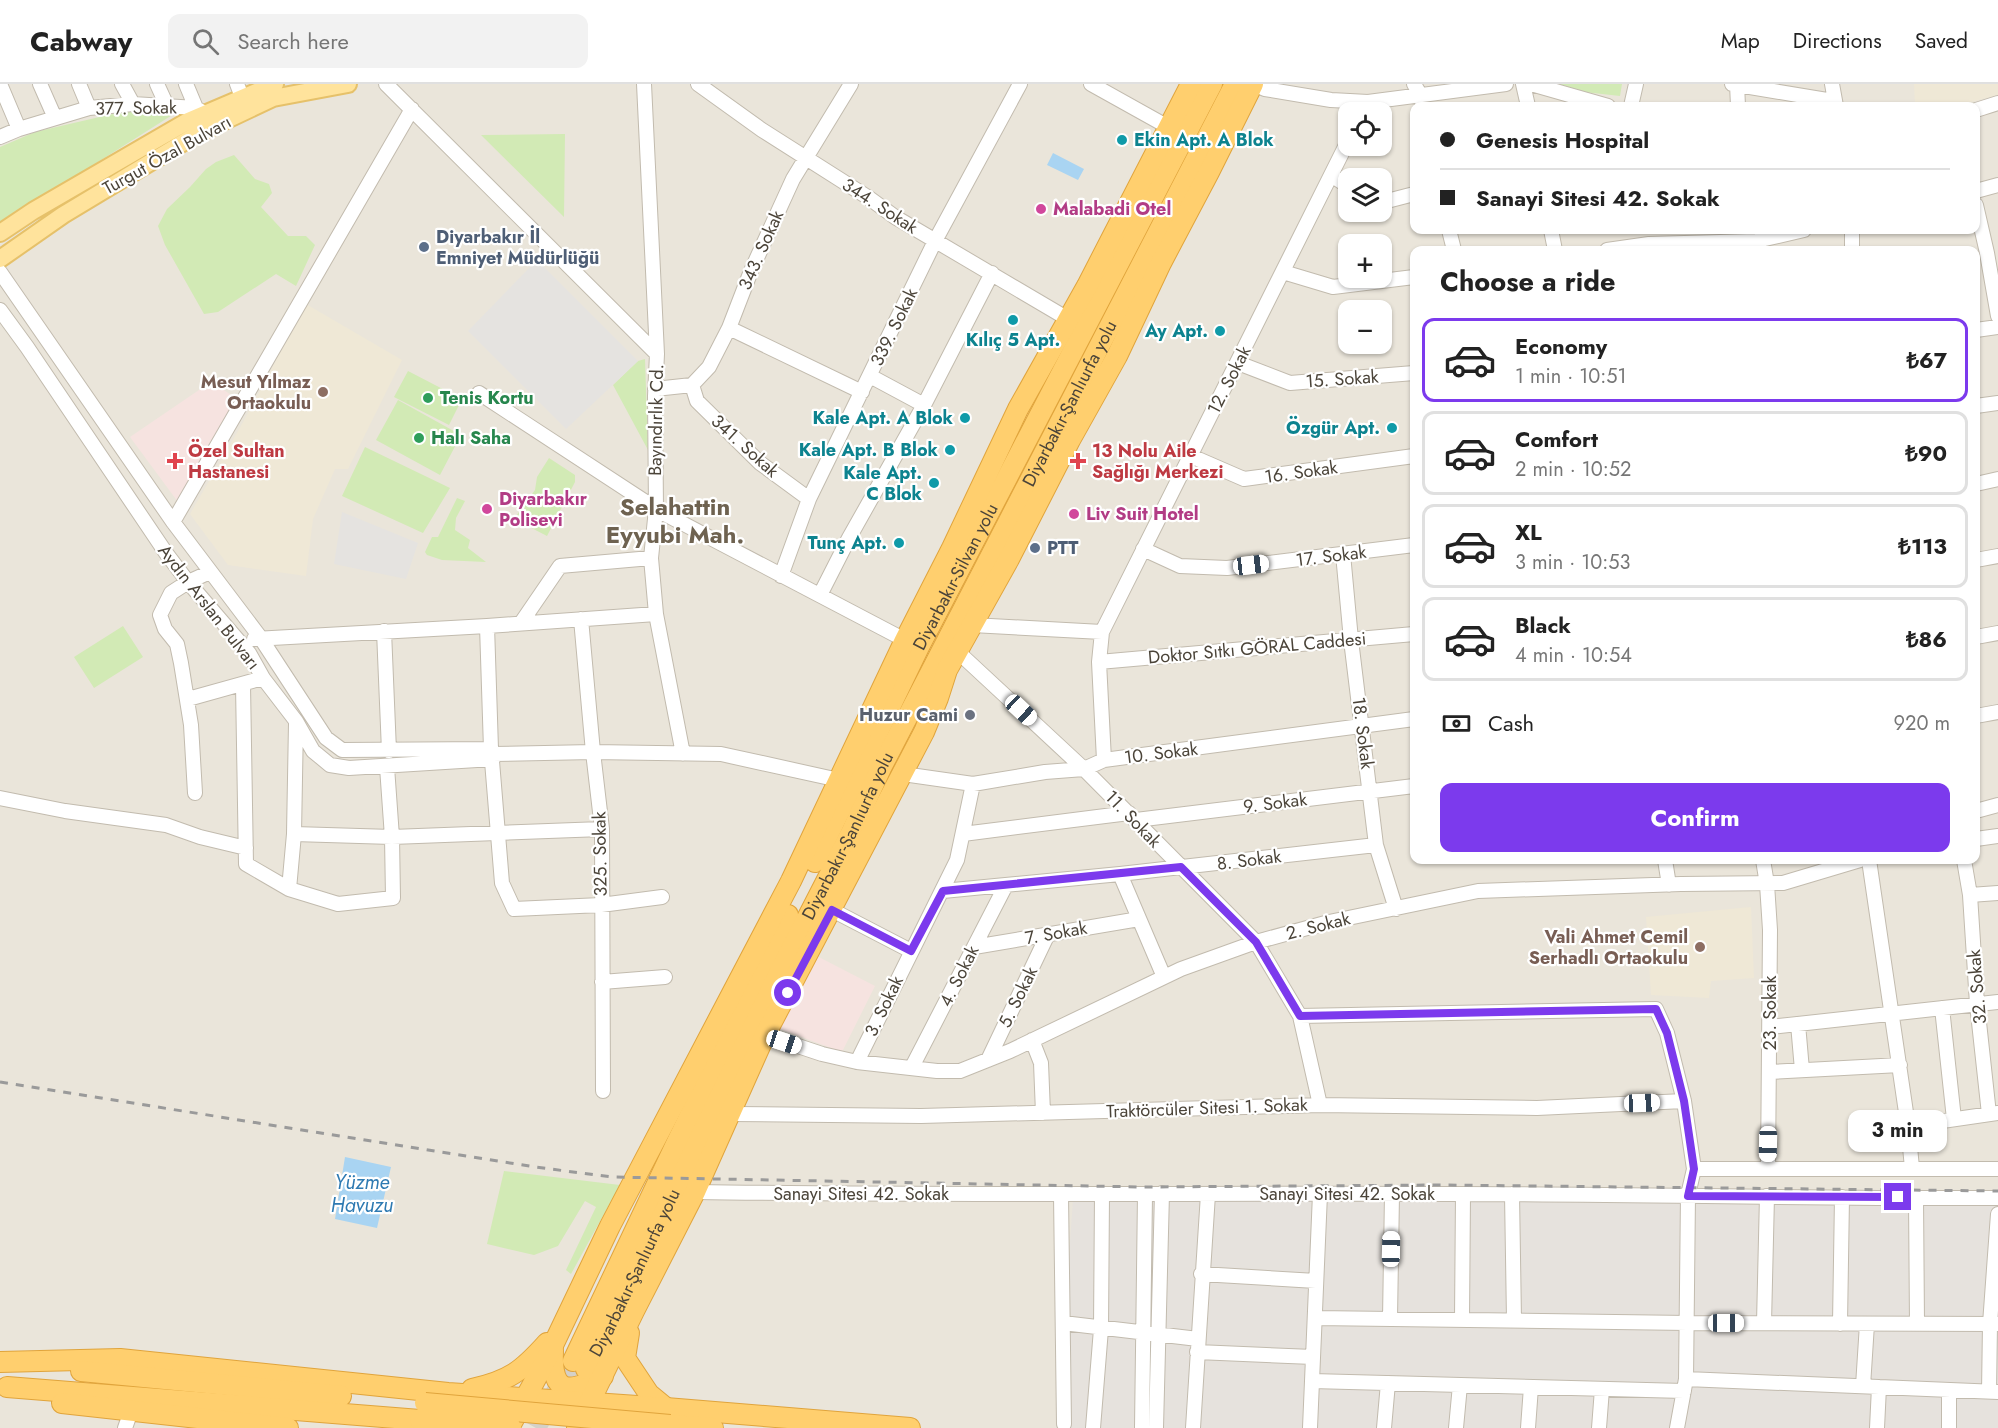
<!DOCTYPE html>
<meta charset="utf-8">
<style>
body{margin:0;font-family:Jost,sans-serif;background:#f2f2f2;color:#222;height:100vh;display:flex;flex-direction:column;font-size:22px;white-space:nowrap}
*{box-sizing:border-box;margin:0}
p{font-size:20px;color:#767676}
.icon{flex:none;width:33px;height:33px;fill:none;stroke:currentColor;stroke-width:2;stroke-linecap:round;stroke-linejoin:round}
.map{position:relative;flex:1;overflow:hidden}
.side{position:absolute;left:1410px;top:162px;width:570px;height:618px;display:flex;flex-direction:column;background:#fff;border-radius:12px;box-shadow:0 2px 4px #0004}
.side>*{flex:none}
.top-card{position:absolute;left:1410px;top:18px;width:570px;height:132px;border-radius:12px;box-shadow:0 2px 4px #0004;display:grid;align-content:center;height:132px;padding:0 30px;background:#fff}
.tools{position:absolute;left:1338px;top:18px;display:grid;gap:12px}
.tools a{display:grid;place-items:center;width:54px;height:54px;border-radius:12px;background:#fff;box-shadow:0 2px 4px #0004;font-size:30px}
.end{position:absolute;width:27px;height:27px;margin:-14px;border:8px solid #7c3aed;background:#fff;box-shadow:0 0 0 3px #fff}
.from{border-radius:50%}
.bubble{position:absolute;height:42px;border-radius:12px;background:#fff;box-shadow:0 2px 4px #0004;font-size:20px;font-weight:700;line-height:42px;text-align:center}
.car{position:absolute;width:18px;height:36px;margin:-18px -9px;border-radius:8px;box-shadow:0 0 4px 2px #0007;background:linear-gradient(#fff 24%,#345 0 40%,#fff 0 76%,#345 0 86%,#fff 0)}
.top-card b{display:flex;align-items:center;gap:21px;height:57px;font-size:22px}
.top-card b+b{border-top:2px solid #e0e0e0}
.top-card i{width:15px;height:15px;background:#222}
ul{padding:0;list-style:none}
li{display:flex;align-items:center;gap:18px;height:84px;margin:0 12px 9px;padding:0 18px;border:3px solid #e0e0e0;border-radius:12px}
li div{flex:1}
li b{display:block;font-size:22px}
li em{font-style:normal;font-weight:700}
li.selected{border-color:#7c3aed}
li>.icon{width:54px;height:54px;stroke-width:1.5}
h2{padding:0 30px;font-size:27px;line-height:72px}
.pay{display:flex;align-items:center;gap:15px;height:66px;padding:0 30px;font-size:22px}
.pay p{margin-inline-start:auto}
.action{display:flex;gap:12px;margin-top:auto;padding:12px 30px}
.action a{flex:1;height:69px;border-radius:12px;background:#7c3aed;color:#fff;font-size:24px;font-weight:700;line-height:69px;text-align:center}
header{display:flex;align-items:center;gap:36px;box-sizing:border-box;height:84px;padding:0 30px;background:#fff;border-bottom:2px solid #e0e0e0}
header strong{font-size:28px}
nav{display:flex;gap:33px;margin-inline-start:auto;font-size:21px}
.search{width:420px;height:54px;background:#f2f2f2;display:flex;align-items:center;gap:15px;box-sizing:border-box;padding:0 21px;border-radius:12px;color:#767676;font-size:22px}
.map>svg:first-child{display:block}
.residential{fill:#eae5da;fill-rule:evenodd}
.industrial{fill:#e6e2dd}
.education{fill:#efe8d6}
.medical{fill:#f6e3e0}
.green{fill:#d2eab5}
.parking{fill:#e5e3e0}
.water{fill:#a9d4f2}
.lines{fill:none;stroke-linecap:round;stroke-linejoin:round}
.highway-tunnel{stroke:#d4d0c8;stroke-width:20;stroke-dasharray:20 10;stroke-linecap:butt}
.minor-casing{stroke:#c2bbae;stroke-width:16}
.major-casing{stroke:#e6c16a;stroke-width:20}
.highway-casing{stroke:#e0a43c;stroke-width:22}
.minor{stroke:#fff;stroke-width:14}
.major{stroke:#ffe39c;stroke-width:16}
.highway{stroke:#ffcf6e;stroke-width:20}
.rail{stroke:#9a9a9a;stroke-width:3;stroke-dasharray:8 8;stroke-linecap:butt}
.highway-bridge-casing{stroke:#e0a43c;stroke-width:22;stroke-linecap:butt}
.highway-bridge{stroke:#ffcf6e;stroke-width:20}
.route{stroke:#7c3aed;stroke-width:8}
.culture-dot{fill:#0f9aa8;stroke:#fff;stroke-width:2}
.hotel-dot{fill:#d1479c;stroke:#fff;stroke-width:2}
.service-dot{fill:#5c6f8a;stroke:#fff;stroke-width:2}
.education-dot{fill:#8d6e63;stroke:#fff;stroke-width:2}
.leisure-dot{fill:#2e9e5b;stroke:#fff;stroke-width:2}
.health-dot{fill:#e0444e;stroke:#fff;stroke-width:2}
.worship-dot{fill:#6b7280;stroke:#fff;stroke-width:2}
.labels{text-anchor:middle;stroke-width:4.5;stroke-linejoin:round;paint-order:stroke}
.street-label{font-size:18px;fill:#4b4439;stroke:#fff}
.culture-label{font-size:18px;font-weight:bold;fill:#0d838f;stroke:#fff;text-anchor:end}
.hotel-label{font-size:18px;font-weight:bold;fill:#b23c85;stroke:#fff;text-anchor:start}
.service-label{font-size:18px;font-weight:bold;fill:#4e5e75;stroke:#fff;text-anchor:start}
.education-label{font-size:18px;font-weight:bold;fill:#785e54;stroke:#fff;text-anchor:end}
.leisure-label{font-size:18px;font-weight:bold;fill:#27864d;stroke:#fff;text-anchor:start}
.health-label{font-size:18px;font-weight:bold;fill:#be3a42;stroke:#fff;text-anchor:start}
.worship-label{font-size:18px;font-weight:bold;fill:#5b616d;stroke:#fff;text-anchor:end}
.water-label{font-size:20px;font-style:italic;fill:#2e7ab2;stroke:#fff}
.district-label{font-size:24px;font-weight:bold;fill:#6e6250;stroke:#fff}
</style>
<header>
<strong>Cabway</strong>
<div class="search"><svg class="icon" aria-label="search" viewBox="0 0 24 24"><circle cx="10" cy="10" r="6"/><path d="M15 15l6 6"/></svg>Search here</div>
<nav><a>Map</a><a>Directions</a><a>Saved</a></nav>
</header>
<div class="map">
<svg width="1998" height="1344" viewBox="0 0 1998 1344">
<rect width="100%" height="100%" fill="#f6f3ec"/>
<path class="residential" d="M0,0H1998V1344H0ZM1414,22H1976V146H1414ZM1348,28H1382V62H1348ZM1348,94H1382V128H1348ZM1348,160H1382V194H1348ZM1414,166H1976V776H1414ZM1348,226H1382V260H1348Z"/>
<path class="industrial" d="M1073,1115L1998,1117V1344H1057Z"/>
<path class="education" d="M1914,0H1998V11L1956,22H1915Z
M306,220L402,276L348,385H335L313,435L306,492L228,481L190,430L242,340Z
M1751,823L1754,894L1711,897L1709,914L1651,911L1646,833Z"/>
<path class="medical" d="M218,302L237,315L178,418L130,353L199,306Z
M811,869L875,902L842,968L777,944Z"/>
<path class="green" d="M1548,0H1622L1620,12L1566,6Z
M121,28H177L0,140V63L35,48Z
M565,50L564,133L481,51Z
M234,71L255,95L269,100L272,109L261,123L288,152H306L315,161L296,202L276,190L218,228L204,230L165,161L158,142L167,125L190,103L206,85L216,78Z
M645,275L648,366L613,301L638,277Z
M408,287L462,315L449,341L394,313Z
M398,316L461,351L440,391L376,356Z
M365,363L450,404L423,449L342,412Z
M549,374L575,391V398L547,452L514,435L535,406L537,393Z
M457,414L465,417L456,434L455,446L470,456L468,464L486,478L442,476L427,471L425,468L432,453H438Z
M123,542L143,573L94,604L74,573Z
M504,1087L620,1101L571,1190L566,1186L596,1123L585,1117L558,1162L534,1171L487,1160Z"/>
<path class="parking" d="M537,176L638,277L566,345L468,247Z
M342,428L418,459L406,495L334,480Z"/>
<path class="water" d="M1053,69L1084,85L1078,96L1047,81Z
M345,1073L391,1083L377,1144L335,1135Z"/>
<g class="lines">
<path class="highway-tunnel" d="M536,1344L573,1277"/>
<defs>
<path id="minor" d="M0,0L19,45
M40,0L55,34
M79,0L89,24
M122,0L133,20
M157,0L167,22
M186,0L196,24
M237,0L242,13
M386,0L657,270
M644,0L657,270L655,312L656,425L651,474L656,530L683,670
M698,0L762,46L869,114L895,133L1068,235
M1091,0L1170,44
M1253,0L1265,5L1331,16L1368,18L1506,0
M1414,0L1421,12L1423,22
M1523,0L1528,22
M1531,0L1608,22
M1732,0L1833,17
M1737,0L1738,22
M1832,0L1836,22
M1631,22L1636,0
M1976,26L1998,19
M0,53L19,45L89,24L133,20L196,24L204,29
M1331,91L1348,102
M1976,107L1998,101
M1382,116L1387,117L1414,110
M1976,121L1987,169L1998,232
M1449,146L1454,166
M1551,146L1555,166
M1852,146V166
M1607,166L1649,160L1756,157L1804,146
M0,188L173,438L260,553L326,654L342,666L491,665
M1283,188L1333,203L1414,193
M0,226L27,263L166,469L188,498L249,569L263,594L296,637L313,667L330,681L349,684L493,675
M729,244L862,308
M1976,246L1998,243
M1238,279L1290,299L1414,289
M870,292L924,321
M692,301L697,317L760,379L809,415
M655,305L692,301L709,283L729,244L751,187L793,95L851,0
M479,309L661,428L905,556
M1976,322L1998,319
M1191,372L1244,395L1414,372
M1976,400L1998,395
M173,438L412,25
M1143,465L1180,482L1227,484L1414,461
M1343,470L1351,556L1376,761L1396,825
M1976,476L1998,472
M781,492L809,415L935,157L1020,0
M820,511L849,454L924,321L992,189
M581,535L593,668L602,745L603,1007
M521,539L560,482L651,474
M972,541L1102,548
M487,542L491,665L502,799L514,825L601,821L662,813
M384,547L389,667
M1976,553L1998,549
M254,555L487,542L656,530
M957,567L1084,685L1256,858L1300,932L1320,1021
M1099,578L1414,550
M243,601L246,780L289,805L338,820L393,814L392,753L387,683
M188,615L263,594
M1976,632L1998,628
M492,670L593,668L721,670L839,696
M1104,676L1099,578L1102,548L1348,57
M910,691L973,700L1045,688L1084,685L1104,676L1414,635
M195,709L191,641L181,579L177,560L165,545L160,531L171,509L188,498L210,488
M0,714L65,727L166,741L200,753L246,764
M1976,727L1998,721
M1136,736L1414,702
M294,750L392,753L602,745
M963,750L1129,729
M1976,755L1998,752
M1665,776L1669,801
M1763,776L1767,800L1770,846L1768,1084
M1869,776L1908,1042L1912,1084
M1964,776L1970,811L1977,920L1989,1030
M1120,790L1164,893
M289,805L294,750L296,639
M943,807L1120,790L1376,761
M1970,811L1998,809
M832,826L911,867
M974,863L1139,835
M602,898L665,893
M1942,924L1954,1035
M1300,932L1656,925L1667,949L1684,1017L1694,1085L1688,1111L1686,1295L1677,1344
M1798,940L1802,986
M1770,943L1998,918
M765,951L822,970L857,978L937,987H960L1010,967L1181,885L1256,858L1329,838L1478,807L1681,800L1783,799L1860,776
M1032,956L1041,979L1043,1029
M988,976L1048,850
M857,978L957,776L973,700
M912,983L1006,801
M1769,988L1900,981
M731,1030L921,1032L1320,1021L1537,1024L1684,1017
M1908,1042L1998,1029
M1694,1085H1998
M695,1108C950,1112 1206,1109 1461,1110C1640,1110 1819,1115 1998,1114
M1512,1110L1514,1236
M1061,1111L1064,1340
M1916,1114L1917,1240
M1201,1190L1316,1197
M1315,1234L1688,1239L1998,1240
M1390,1235L1392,1110
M1462,1236L1463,1110
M1063,1239L1198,1255
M1764,1239L1767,1112
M1840,1240L1842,1113
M1197,1268L1313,1273
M1686,1295L1998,1308
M1312,1297L1684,1307
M1863,1302L1867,1240
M1949,1306V1344
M1989,1308L1990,1240L1998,1130
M125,1344L131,1327
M1093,1344L1101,1245L1102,1110
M1142,1344L1145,1110
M1156,1344L1162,1109
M1193,1344L1208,1110
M1310,1344L1320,1110
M1384,1344L1388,1299
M1456,1344L1460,1301
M1528,1344L1531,1303
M1599,1344L1602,1305
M1877,1344L1879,1303"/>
<path id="major" d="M0,149L33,127L188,37L275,0
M0,175L63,131L199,49L273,14L348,0"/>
<g id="highway">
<path id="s1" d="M815,778L919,563L1212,0"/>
<path d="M629,1249L625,1274L649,1310L666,1324"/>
<path d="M553,1266C551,1312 569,1309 603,1292"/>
<path d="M573,1277L676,1060L788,831"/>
<path d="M0,1278L120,1275L448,1309L666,1324L910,1344"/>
<path id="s2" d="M586,1285L606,1250L781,885L852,747L881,684L1235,0"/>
<path d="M81,1287L341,1312"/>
<path d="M7,1303L420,1336"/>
<path d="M472,1305C509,1297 522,1287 547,1259"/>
<path d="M62,1319L288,1344"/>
<path d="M670,1341L713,1344"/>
<path d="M510,1342L545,1278L610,1142L791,797L905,556L952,464L1018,325L1087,202L1191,0"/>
<path d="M577,1344L634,1227L695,1108L765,951L924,648L938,614L947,586L1009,475L1070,356L1117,272L1161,179L1209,88L1253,0"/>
</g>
</defs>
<use href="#minor" class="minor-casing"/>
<use href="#major" class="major-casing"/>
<use href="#highway" class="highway-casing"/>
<use href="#minor" class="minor"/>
<use href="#major" class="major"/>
<use href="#highway" class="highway"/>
<path class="rail" d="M0,998L535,1083L612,1093L1142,1103L1441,1101L1998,1107"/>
<defs>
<path id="highway-bridge" d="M425,1319L670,1341
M420,1336L511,1344"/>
</defs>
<use href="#highway-bridge" class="highway-bridge-casing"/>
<use href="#highway-bridge" class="highway-bridge"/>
</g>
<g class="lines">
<path class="route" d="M788,909L832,826L911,867L943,807L1181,783L1256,858L1300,932L1656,925L1667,949L1684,1017L1694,1085L1688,1112L1898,1113"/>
</g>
<g class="culture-dot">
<circle cx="1122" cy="56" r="6"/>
<circle cx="1013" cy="236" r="6"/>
<circle cx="1220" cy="247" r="6"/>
<circle cx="965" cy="334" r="6"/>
<circle cx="1392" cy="344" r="6"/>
<circle cx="950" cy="366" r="6"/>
<circle cx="934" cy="399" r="6"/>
<circle cx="899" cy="459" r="6"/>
</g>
<g class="hotel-dot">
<circle cx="1041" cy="125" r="6"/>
<circle cx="487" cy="425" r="6"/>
<circle cx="1074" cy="430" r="6"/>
</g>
<g class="service-dot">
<circle cx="424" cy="163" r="6"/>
<circle cx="1035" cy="464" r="6"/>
</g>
<g class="education-dot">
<circle cx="323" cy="308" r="6"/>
<circle cx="1700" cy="863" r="6"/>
</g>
<g class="leisure-dot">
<circle cx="428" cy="314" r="6"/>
<circle cx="419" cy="354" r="6"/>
</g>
<g class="health-dot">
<path d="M172 368h6v6h6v6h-6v6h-6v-6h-6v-6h6z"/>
<path d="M1075 368h6v6h6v6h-6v6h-6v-6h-6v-6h6z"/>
</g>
<circle class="worship-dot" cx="970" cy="631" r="6"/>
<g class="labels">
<g class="street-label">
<text transform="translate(136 24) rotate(-1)" y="6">377. Sokak</text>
<text transform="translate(167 71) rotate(-29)" y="6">Turgut Özal Bulvarı</text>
<text transform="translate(880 122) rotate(33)" y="6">344. Sokak</text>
<text transform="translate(761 166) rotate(-66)" y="6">343. Sokak</text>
<text transform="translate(894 243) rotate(-64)" y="6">339. Sokak</text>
<text transform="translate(1342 295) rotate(-4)" y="6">15. Sokak</text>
<text transform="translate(1229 296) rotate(-63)" y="6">12. Sokak</text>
<text dy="6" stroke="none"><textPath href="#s2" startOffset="1080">Diyarbakır-Şanlıurfa yolu</textPath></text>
<text transform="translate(656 336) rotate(-89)" y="6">Bayındırlık Cd.</text>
<text transform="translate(745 362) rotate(42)" y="6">341. Sokak</text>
<text transform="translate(1301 388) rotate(-8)" y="6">16. Sokak</text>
<text transform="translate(1331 472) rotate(-7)" y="6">17. Sokak</text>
<text dy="6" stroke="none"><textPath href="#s1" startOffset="318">Diyarbakır-Silvan yolu</textPath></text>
<text transform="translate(209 523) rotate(52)" y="6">Aydın Arslan Bulvarı</text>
<text transform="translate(1257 564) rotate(-5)" y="6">Doktor Sıtkı GÖRAL Caddesi</text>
<text transform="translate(1363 649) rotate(83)" y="6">18. Sokak</text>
<text transform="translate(1161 669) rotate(-7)" y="6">10. Sokak</text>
<text transform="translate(1275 719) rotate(-7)" y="6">9. Sokak</text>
<text transform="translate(1133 735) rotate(46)" y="6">11. Sokak</text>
<text dy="6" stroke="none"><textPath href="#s2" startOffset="594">Diyarbakır-Şanlıurfa yolu</textPath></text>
<text transform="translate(600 770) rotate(-91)" y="6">325. Sokak</text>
<text transform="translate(1249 776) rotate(-7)" y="6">8. Sokak</text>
<text transform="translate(1318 842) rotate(-14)" y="6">2. Sokak</text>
<text transform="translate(1056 849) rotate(-10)" y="6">7. Sokak</text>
<text transform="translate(959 892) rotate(-63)" y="6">4. Sokak</text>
<text transform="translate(1977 903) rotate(-95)" y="6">32. Sokak</text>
<text transform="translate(1018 913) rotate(-64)" y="6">5. Sokak</text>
<text transform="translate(884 922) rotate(-64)" y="6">3. Sokak</text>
<text transform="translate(1770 929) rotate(-90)" y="6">23. Sokak</text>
<text transform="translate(1207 1024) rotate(-2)" y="6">Traktörcüler Sitesi 1. Sokak</text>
<text x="861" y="1116">Sanayi Sitesi 42. Sokak</text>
<text x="1347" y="1116">Sanayi Sitesi 42. Sokak</text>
<text dy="6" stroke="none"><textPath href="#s2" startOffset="108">Diyarbakır-Şanlıurfa yolu</textPath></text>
</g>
<g class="culture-label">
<text x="1134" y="62" text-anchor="start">Ekin Apt. A Blok</text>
<text x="1208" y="253">Ay Apt.</text>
<text x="1013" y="262" text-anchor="middle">Kılıç 5 Apt.</text>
<text x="953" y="340">Kale Apt. A Blok</text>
<text x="1380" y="350">Özgür Apt.</text>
<text x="938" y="372">Kale Apt. B Blok</text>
<text x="922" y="395">Kale Apt.<tspan x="922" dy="21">C Blok</tspan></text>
<text x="887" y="465">Tunç Apt.</text>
</g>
<g class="hotel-label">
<text x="1053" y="131">Malabadi Otel</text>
<text x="499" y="421">Diyarbakır<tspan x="499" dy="21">Polisevi</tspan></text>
<text x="1086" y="436">Liv Suit Hotel</text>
</g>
<g class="service-label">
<text x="436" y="159">Diyarbakır İl<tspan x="436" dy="21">Emniyet Müdürlüğü</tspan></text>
<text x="1047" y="470">PTT</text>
</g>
<g class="education-label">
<text x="311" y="304">Mesut Yılmaz<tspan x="311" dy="21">Ortaokulu</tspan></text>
<text x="1688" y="859">Vali Ahmet Cemil<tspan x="1688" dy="21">Serhadlı Ortaokulu</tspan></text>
</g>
<g class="leisure-label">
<text x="440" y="320">Tenis Kortu</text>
<text x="431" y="360">Halı Saha</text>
</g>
<g class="health-label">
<text x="188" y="373">Özel Sultan<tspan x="188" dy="21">Hastanesi</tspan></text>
<text x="1092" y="373">13 Nolu Aile<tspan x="1092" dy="21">Sağlığı Merkezi</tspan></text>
</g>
<g class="worship-label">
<text x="958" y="637">Huzur Cami</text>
</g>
<g class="water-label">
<text x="362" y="1105">Yüzme<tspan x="362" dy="23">Havuzu</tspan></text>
</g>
<g class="district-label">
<text x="675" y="431">Selahattin<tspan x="675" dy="28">Eyyubi Mah.</tspan></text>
</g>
</g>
</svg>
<div class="tools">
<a><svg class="icon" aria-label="locate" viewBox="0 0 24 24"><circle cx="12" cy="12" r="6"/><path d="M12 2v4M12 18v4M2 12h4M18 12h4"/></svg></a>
<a><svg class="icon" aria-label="layers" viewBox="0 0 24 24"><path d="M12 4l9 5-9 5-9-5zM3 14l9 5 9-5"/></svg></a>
<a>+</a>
<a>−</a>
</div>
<i class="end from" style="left:788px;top:909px"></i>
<i class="end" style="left:1898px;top:1113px"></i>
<div class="bubble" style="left:1848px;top:1026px;width:99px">3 min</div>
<i class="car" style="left:1251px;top:481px;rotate:83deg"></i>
<i class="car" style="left:1021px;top:626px;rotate:133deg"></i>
<i class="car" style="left:784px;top:958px;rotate:108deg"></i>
<i class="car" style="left:1642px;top:1019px;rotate:88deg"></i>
<i class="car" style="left:1768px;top:1060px;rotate:181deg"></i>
<i class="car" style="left:1391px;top:1165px;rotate:1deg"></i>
<i class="car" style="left:1726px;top:1239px;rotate:90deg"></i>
<div class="top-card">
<b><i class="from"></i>Genesis Hospital</b>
<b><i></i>Sanayi Sitesi 42. Sokak</b>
</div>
<section class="side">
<h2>Choose a ride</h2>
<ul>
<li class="selected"><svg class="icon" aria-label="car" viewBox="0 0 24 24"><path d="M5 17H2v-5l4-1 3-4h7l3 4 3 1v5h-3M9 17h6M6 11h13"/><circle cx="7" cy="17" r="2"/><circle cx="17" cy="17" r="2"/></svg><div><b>Economy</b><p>1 min · 10:51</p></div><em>₺67</em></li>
<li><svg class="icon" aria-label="car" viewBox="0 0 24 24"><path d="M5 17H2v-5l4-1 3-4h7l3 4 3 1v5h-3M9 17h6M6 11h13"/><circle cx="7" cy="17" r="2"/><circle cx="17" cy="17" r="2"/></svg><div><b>Comfort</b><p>2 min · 10:52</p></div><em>₺90</em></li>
<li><svg class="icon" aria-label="car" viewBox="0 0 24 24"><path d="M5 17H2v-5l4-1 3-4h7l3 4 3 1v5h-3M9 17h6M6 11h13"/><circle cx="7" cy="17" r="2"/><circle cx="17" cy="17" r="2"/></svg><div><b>XL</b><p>3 min · 10:53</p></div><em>₺113</em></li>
<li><svg class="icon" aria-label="car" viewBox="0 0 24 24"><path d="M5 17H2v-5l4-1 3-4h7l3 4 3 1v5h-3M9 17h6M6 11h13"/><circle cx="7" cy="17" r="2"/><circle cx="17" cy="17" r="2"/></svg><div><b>Black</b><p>4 min · 10:54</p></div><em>₺86</em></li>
</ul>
<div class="pay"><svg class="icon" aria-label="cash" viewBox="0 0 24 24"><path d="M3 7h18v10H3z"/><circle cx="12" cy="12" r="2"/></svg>Cash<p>920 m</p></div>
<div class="action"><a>Confirm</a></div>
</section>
</div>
